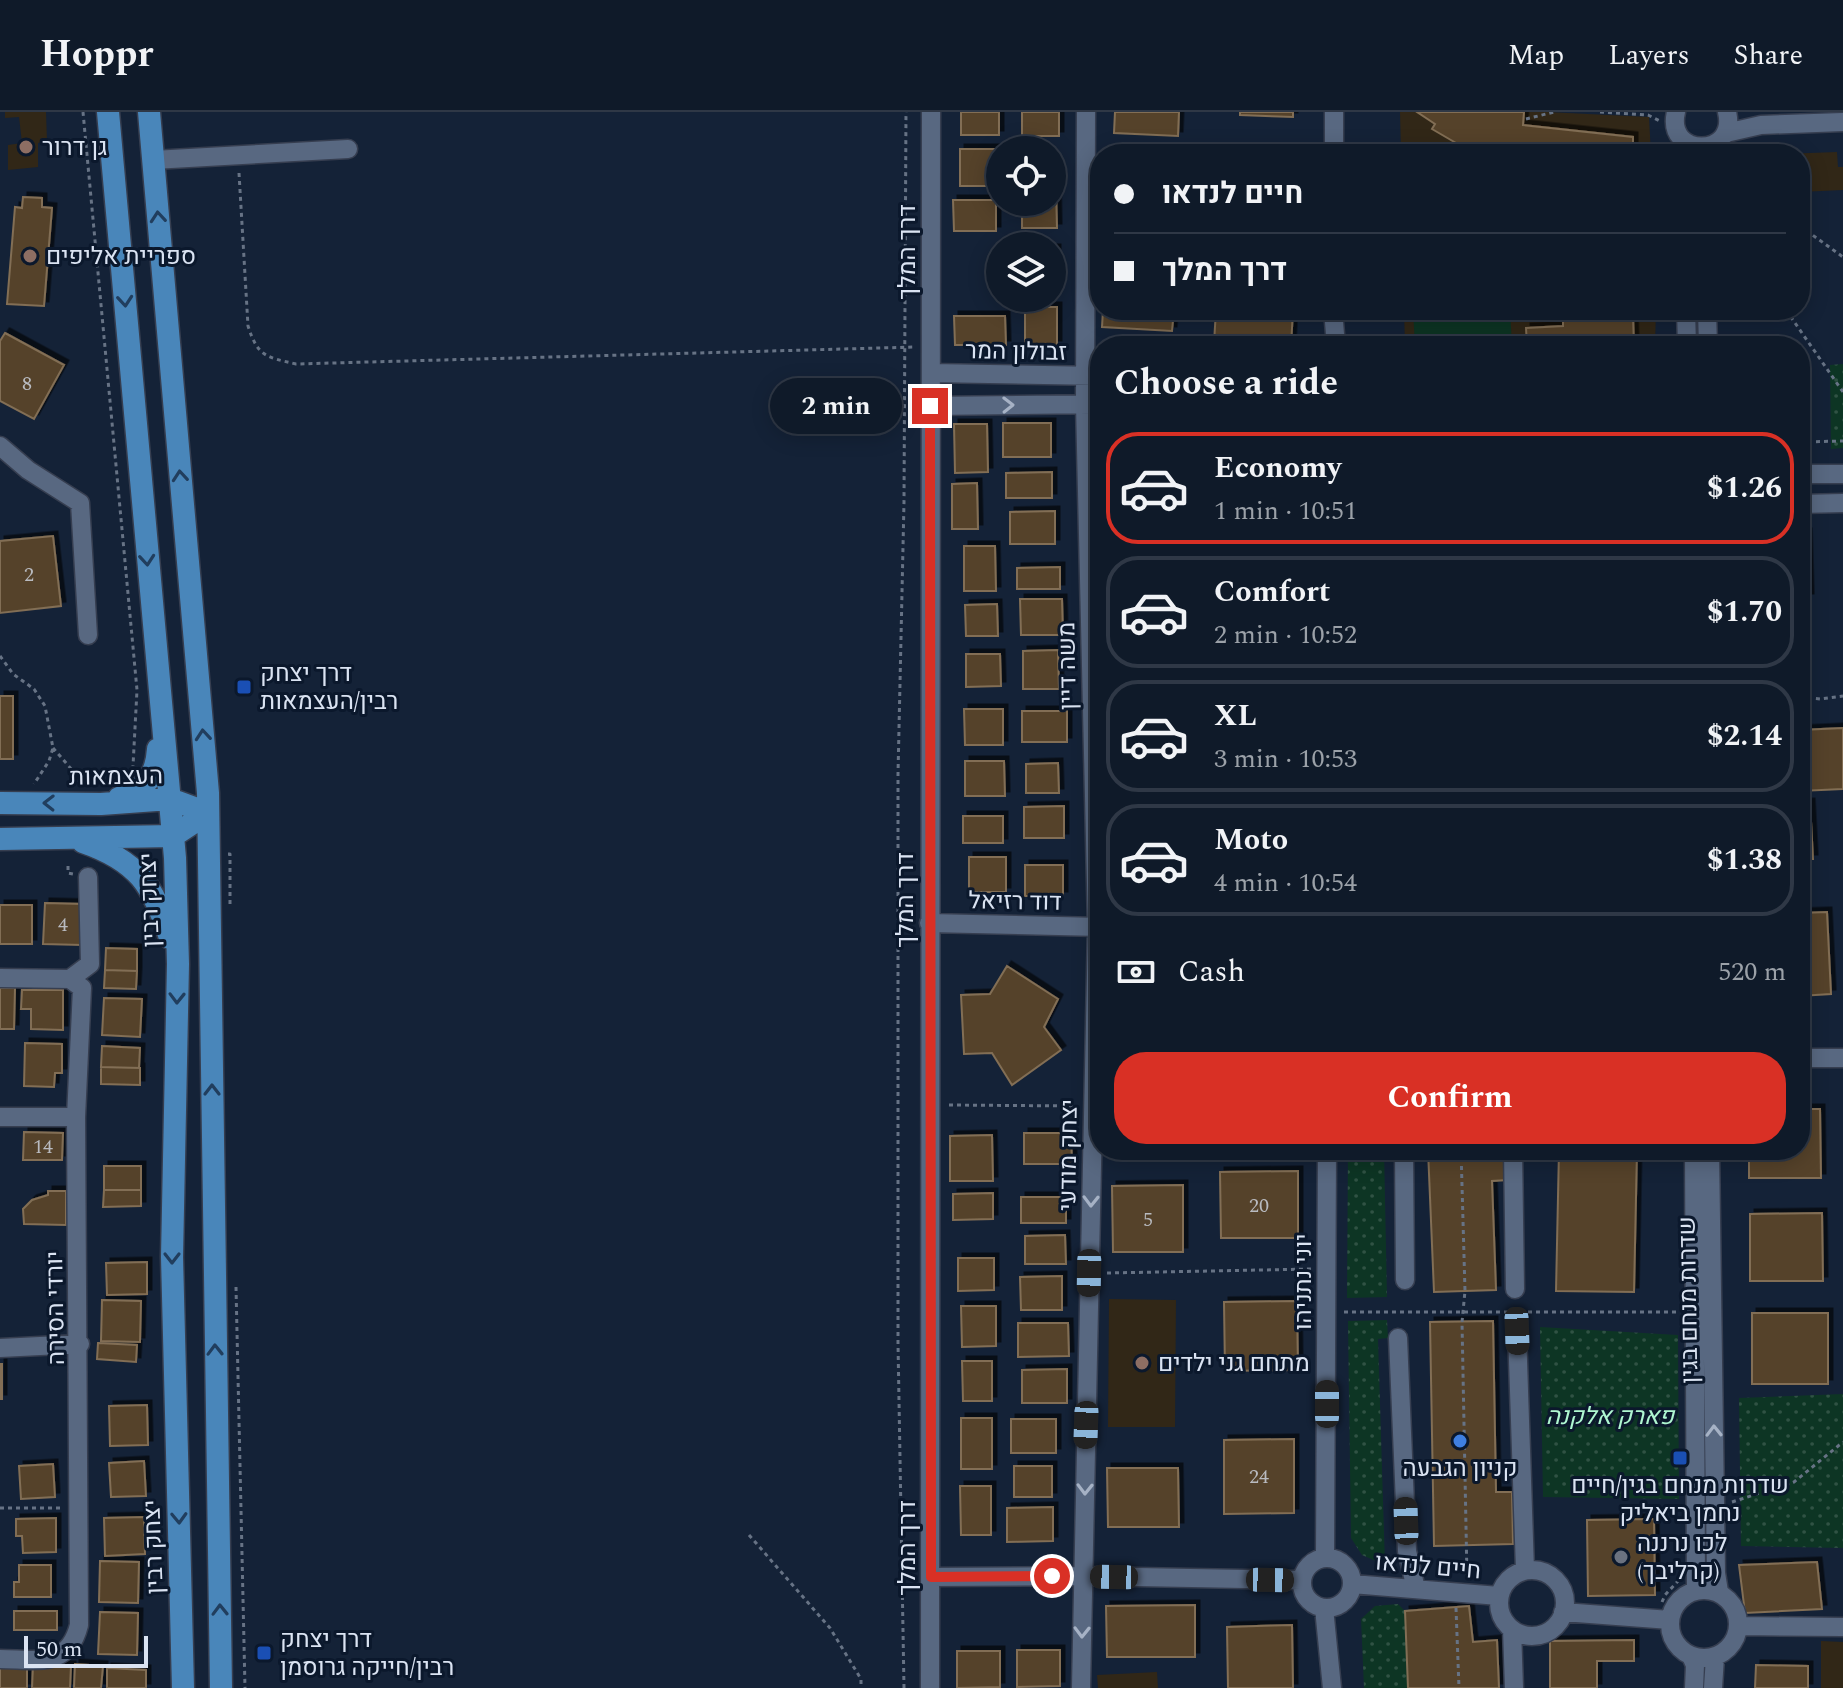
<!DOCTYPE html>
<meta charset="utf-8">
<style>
body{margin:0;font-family:Spectral,Heebo,serif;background:#182331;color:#f1f3f6;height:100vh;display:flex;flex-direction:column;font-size:30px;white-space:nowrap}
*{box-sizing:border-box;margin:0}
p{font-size:26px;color:#9ba1a8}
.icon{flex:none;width:44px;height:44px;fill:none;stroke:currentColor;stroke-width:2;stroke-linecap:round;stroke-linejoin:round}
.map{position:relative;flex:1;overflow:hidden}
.details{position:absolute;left:1090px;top:224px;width:720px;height:824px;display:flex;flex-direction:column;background:#0f1a29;border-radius:32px;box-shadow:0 4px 20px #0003,0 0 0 2px #2f3846}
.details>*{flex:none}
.banner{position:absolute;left:1090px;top:32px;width:720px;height:176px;border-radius:32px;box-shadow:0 4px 20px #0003,0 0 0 2px #2f3846;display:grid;align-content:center;height:176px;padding:0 24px;background:#0f1a29}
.fabs{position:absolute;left:986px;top:24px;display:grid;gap:16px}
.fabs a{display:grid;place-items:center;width:80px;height:80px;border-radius:50%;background:#0f1a29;box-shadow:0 4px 20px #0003,0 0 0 2px #2f3846;font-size:40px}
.scale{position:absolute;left:24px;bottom:20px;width:124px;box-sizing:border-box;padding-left:8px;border:4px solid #dae3f2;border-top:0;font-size:22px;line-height:28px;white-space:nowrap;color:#dae3f2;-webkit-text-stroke:6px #0b182c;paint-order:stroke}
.end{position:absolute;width:36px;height:36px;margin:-18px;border:10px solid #d93025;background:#fff;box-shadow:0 0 0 4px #fff}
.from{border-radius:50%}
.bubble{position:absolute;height:56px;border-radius:28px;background:#0f1a29;box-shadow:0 4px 20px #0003,0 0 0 2px #2f3846;font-size:26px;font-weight:700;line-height:56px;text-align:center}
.car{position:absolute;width:24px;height:48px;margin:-24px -12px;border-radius:10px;box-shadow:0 0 6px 2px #0007;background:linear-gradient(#222 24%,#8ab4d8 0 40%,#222 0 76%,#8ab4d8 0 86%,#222 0)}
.banner b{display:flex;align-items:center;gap:28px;height:76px;font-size:30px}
.banner b+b{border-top:2px solid #2f3846}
.banner i{width:20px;height:20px;background:#f1f3f6}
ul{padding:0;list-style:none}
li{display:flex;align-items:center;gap:24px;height:112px;margin:0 16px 12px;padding:0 8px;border:4px solid #2f3846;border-radius:32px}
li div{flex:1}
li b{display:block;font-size:30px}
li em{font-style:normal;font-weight:700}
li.current{border-color:#d93025}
li>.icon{width:72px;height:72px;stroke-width:1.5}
h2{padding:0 24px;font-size:36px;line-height:96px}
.pay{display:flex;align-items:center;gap:20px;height:88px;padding:0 24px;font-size:30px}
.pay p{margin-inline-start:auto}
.button{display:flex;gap:16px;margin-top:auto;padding:16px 24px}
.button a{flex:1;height:92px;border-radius:32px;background:#d93025;color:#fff;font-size:32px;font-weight:700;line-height:92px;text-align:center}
header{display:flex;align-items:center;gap:48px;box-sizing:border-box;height:112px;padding:0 40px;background:#0f1a29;border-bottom:2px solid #2f3846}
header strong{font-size:38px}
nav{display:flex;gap:44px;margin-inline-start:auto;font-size:28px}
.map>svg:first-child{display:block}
.education{fill:#312717}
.green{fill:#0d3524}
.park{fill:url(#park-dots)}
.building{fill:#55432b;stroke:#826e54;stroke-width:2;filter:url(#shadow)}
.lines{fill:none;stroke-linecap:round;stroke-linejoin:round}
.minor-casing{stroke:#363e50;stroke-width:21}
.major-casing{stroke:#363e50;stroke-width:25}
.path{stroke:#677385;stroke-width:3;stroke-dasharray:4 4;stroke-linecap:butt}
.minor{stroke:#586881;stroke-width:18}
.major{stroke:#4986ba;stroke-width:22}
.oneway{stroke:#213e5e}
.oneway2{stroke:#a6b2c5}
.route{stroke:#d93025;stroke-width:10}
.education-dot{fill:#8d6e63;stroke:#0b182c;stroke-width:3}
.transit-dot{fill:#1a4fb4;stroke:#0b182c;stroke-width:3}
.shop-dot{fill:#3f7fe0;stroke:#0b182c;stroke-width:3}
.worship-dot{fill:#6b7280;stroke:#0b182c;stroke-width:3}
.labels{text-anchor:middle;stroke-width:6;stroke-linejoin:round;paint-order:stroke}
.number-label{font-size:20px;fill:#b9bbc0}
.poi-label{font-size:24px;fill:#dae3f2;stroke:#0b182c;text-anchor:start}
.street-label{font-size:24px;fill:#dae3f2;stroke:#0b182c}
.park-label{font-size:24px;font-style:italic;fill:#aff7d1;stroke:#0b182c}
</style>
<header>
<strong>Hoppr</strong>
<nav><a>Map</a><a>Layers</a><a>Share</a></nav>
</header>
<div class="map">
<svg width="1843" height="1576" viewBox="0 0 1843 1576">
<defs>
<pattern id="park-dots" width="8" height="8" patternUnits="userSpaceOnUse" patternTransform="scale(2)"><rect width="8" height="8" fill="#0d3524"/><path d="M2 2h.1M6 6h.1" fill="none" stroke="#305244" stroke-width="1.8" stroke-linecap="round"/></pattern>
<filter id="shadow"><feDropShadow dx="4.5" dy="-4.5" stdDeviation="0" flood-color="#0009"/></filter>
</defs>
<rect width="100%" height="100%" fill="#142237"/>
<path class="education" d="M5,0H46L47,29L38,31V55L8,58V33L22,31L19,5L5,6Z
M1400,0H1547L1649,5L1651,42H1401Z
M1837,40L1838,55H1843V78L1800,80V42H1782Z
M1404,198H1656L1655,234H1405Z
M1109,1187L1176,1188L1175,1315H1108Z
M1821,1529L1843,1530V1576H1821Z
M1157,1560L1158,1576H1098L1097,1563Z"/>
<path class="green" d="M1413,198H1510L1512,234H1415Z"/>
<path class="park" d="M1843,252V336L1831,337L1830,253Z
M1348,1038H1384L1387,1185L1347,1186Z
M1387,1208L1388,1226L1378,1227L1385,1453L1362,1443L1351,1426L1348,1209Z
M1540,1215L1678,1223L1679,1387L1543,1385Z
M1843,1282V1436L1741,1434L1739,1286Z
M1398,1492L1405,1499L1408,1576H1364L1361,1507L1375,1494Z"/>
<path class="building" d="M961,0H999V23H961Z
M1022,0H1059V24H1022Z
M1115,0H1179L1178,24L1114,21Z
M1240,0H1293V5L1240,3Z
M1417,0H1524L1523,13L1633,25V42H1475L1432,17L1435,12Z
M960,37H995L996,74H960Z
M1052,76H1056L1057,116H1022V90H1052Z
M23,85L42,86V95L52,96L44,194L7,192L15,95L22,96Z
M953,88H996V119H954Z
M1052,137H1056V180H1052Z
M1025,195H1057V233H1025Z
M1103,198H1174L1172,219L1102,215Z
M1216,198H1293L1291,234L1214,231Z
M1633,203L1634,234H1527L1526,216L1563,214V207Z
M954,204H1005L1006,233H955Z
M5,221L64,253L34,307L0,289V229Z
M1003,311H1051V345H1003Z
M954,312H987L988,360L955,361Z
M1097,318H1100V401H1098Z
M1052,360V386H1006V361Z
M977,371L978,417H952V372Z
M1055,399V432H1010V400Z
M1800,421H1807L1809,486H1800Z
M53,424L61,494L0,501V429Z
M964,434H995L996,479H964Z
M1060,455V477H1017V456Z
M1020,487H1062L1063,523H1021Z
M997,492L998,524H966L965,493Z
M1058,538L1059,577H1023V539Z
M966,542H1000L1001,574L966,575Z
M0,584H13V647H0Z
M964,597H1003V633H965Z
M1022,599H1067V630H1022Z
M1843,616V677L1800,679V618Z
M965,649H1004L1005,684H965Z
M1058,651L1059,681H1026V652Z
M1810,691L1813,747H1800V692Z
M1064,694V726H1024V695Z
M963,704H1003V731H963Z
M969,745H1006V780H969Z
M1025,753H1063V784H1025Z
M45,791L83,792L82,833L43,832Z
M0,793H32V832H0Z
M1827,800L1831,882L1800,884V801Z
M106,836L137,837V859L105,858Z
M1007,854L1058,887L1044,915L1061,938L1012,973L992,941L964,942L961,883L990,882Z
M105,858L137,859L136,877L104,876Z
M0,876H15L14,917H0Z
M22,878H63V918L31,917V897H21Z
M104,886L142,887L140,925L102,923Z
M25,931L62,932V961H55L54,975L24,974Z
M102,934L140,936L139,956L101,955Z
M101,955L140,956V973L101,972Z
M1800,997H1820L1821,1066H1749V1038H1800Z
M24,1020L63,1021L62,1048H23Z
M1024,1021H1071L1072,1052H1024Z
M992,1023L993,1069H950V1024Z
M1428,1038H1508L1509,1068L1492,1069L1496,1178L1434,1180Z
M1559,1038H1637L1634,1180L1556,1179Z
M104,1054H141V1078H104Z
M1298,1059V1126H1221L1220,1060Z
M1183,1073V1140H1113L1112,1074Z
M104,1078H141V1094L103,1095Z
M48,1079H66V1113L24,1112L23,1097L32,1088L48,1083Z
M993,1081V1107L953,1108V1082Z
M1021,1085H1066V1111H1021Z
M1822,1101L1823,1169H1750V1102Z
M1065,1123L1066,1152H1025V1124Z
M958,1146H994V1178L958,1179Z
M147,1150V1182L107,1183L106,1151Z
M1062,1164V1198H1021L1020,1165Z
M102,1188L141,1189L140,1230L101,1229Z
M1297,1189L1298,1258L1225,1259L1224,1190Z
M961,1194H996V1234L962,1235Z
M1752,1201H1828V1272H1752Z
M1493,1209L1496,1380H1512L1513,1432L1434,1434L1430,1210Z
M1018,1211H1068L1069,1244L1018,1245Z
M98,1231L137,1233L136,1250L97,1247Z
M962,1249H992V1289H963Z
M0,1252H2V1287H0Z
M1067,1257V1291H1022V1258Z
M147,1293L148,1333L110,1334L109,1294Z
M961,1306H992V1357H961Z
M1011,1307H1056V1341H1011Z
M1294,1327V1401L1224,1402V1328Z
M144,1349L146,1384L111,1385L109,1351Z
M53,1352L55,1385L21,1387L19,1354Z
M1014,1354H1052V1385H1014Z
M1107,1356H1178L1179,1415H1108Z
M960,1374H991V1423H961Z
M1053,1395V1429L1007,1430V1396Z
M144,1405L145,1442L105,1444L104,1406Z
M56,1406V1440L23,1441L22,1424H16V1407Z
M1654,1407L1655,1483L1588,1484L1587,1408Z
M100,1449L139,1450L138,1491L99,1490Z
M1817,1450L1822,1497L1745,1501L1739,1453Z
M19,1453H51V1485H14V1470H19Z
M1195,1493V1545H1107L1106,1494Z
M1469,1494L1473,1530L1497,1528L1499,1576H1408L1405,1499Z
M14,1499H57V1518H14Z
M100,1500L138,1501L137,1543L98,1542Z
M1292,1513L1293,1576H1228L1227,1515Z
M1634,1528V1549H1597V1576H1550V1529Z
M1017,1538H1060V1574L1017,1575Z
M957,1539H1000V1575L957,1576Z
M0,1551L27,1552V1576H0Z
M75,1552L103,1554L101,1576H74Z
M33,1553L71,1554L70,1576H32Z
M1756,1553L1808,1554V1576H1755Z
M107,1556L146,1558V1576H107Z"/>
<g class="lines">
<defs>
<path id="minor" d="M1676,0C1665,46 1738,46 1727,0
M1726,21L1761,13L1843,10
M1334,42V0
M153,48L348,37
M1333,198L1336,234
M1686,198L1687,234
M1707,198L1708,234
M931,261L1100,264
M930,294L1100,292
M0,334L28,358L80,391L88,523
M1800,362H1843
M1800,392L1843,391
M929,811L1100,815
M0,866L70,867
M70,867L90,852L88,765
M1800,946H1843
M0,1005H76
M1404,1038L1405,1168
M1513,1038L1515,1177
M1694,1038L1696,1478
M1710,1038L1716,1461L1719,1480
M1517,1219L1525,1458
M1398,1226L1407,1439L1416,1477
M0,1236L80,1232
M1325,1445L1327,1038
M1302 1471a25 25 0 1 1 50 0a25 25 0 1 1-50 0Z
M1499 1491a33 33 0 1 1 66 0a33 33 0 1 1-66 0Z
M931,1465L1083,1464L1301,1468
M1352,1472L1499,1484
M1670 1512a34 34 0 1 1 68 0a34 34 0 1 1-68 0Z
M1324,1496L1332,1576
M1563,1500L1670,1508
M1739,1514L1843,1515
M1512,1517L1514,1576
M1691,1544L1695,1553L1694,1576
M0,1547C36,1547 68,1557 79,1513L76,1005L82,876L70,867
M930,1576L931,0
M1081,1576L1097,815L1085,292L1086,0
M1713,1576L1715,1545"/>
<path id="major" d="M108,0L175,746L178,852L172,1145L183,1576
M149,0L208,681L221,1576
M119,686C146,677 156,665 158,637
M0,691L101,692L170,687L208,701
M0,727L173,724L208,701
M83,730C138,749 153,773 170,826"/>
</defs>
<use href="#minor" class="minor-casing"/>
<use href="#major" class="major-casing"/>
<path class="path" d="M83,0L137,578L133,654
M1600,0L1648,3L1660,9
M1526,7L1554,0
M239,61L248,214C258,245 266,245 296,252L916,235
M1800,114L1843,145
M1786,198L1843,280
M1800,330L1843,329
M0,544L13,562L34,577L45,594L53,636L49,649L34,672
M1800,585L1820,587L1843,584
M53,636L73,659L82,674
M228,742H230V792
M68,754V761L73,762
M949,993L1077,994
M1461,1038L1465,1179L1462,1210L1467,1466
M1107,1161L1312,1157
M236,1175L245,1576
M1344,1200H1676
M1732,1390L1794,1370L1843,1330
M0,1396H64
M749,1423L830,1516L861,1567V1576
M1662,1490L1665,1483L1679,1468
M1456,1496L1459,1576
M904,1576L898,1231V662L904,390L906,0"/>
<use href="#minor" class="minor"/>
<use href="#major" class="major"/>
</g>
<defs><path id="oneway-chevron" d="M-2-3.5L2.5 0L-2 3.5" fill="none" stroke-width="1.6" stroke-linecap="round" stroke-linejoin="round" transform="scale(2)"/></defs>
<g class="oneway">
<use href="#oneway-chevron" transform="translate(158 105) rotate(-95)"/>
<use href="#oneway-chevron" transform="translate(125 189) rotate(85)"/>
<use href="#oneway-chevron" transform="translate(180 364) rotate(-95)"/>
<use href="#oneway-chevron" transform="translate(147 448) rotate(85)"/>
<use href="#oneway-chevron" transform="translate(203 623) rotate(-95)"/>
<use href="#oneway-chevron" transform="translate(49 691) rotate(-179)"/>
<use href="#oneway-chevron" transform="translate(177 886) rotate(91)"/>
<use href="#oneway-chevron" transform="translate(212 978) rotate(-90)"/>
<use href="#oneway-chevron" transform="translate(172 1146) rotate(90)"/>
<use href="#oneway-chevron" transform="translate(215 1238) rotate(-91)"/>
<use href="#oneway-chevron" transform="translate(179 1406) rotate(88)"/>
<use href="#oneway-chevron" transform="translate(220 1498) rotate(-91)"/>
</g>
<g class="oneway2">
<use href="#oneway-chevron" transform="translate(1008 293) rotate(-1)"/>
<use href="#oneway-chevron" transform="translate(1091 1089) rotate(91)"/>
<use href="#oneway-chevron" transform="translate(1714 1319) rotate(-91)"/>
<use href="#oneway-chevron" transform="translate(1085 1377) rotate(91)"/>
<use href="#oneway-chevron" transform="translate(1082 1520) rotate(91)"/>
</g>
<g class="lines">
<path class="route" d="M930,294L931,1465L1052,1464"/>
</g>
<g class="education-dot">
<circle cx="26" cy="35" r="8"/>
<circle cx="30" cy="144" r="8"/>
<circle cx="1142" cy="1251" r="8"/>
</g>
<g class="transit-dot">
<rect x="236" y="567" width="16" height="16" rx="4"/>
<rect x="1672" y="1338" width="16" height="16" rx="4"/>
<rect x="256" y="1533" width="16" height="16" rx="4"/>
</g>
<circle class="shop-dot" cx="1460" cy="1329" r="8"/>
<circle class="worship-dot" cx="1621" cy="1445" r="8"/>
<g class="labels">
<g class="number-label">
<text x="27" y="278">8</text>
<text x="29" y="469">2</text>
<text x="63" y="819">4</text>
<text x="43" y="1041">14</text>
<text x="1259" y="1100">20</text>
<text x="1148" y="1114">5</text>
<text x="1259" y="1371">24</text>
</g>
<g class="poi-label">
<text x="42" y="43">גן דרור</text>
<text x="46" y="152">ספריית אליפים</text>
<text x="260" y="569">דרך יצחק<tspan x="260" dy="28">רבין/העצמאות</tspan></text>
<text x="1158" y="1259">מתחם גני ילדים</text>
<text x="1460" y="1364" text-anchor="middle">קניון הגבעה</text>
<text x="1680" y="1381" text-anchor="middle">שדרות מנחם בגין/חיים<tspan x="1680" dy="28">נחמן ביאליק</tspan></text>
<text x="1637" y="1439">לכו נרננה<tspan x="1637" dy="28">(קרליבך)</tspan></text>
<text x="280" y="1535">דרך יצחק<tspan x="280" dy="28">רבין/חייקה גרוסמן</tspan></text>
</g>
<g class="street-label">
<text transform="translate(907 140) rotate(-90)" y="8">דרך המלך</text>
<text transform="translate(1016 239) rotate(1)" y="8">זבולון המר</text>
<text transform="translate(1067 554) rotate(-91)" y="8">משה דיין</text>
<text transform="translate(116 664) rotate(-1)" y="8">העצמאות</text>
<text transform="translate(149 788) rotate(-92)" y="8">יצחק רבין</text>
<text transform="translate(905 788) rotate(-90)" y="8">דרך המלך</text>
<text transform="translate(1015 789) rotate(1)" y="8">דוד רזיאל</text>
<text transform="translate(1068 1043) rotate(-89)" y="8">יצחק מודעי</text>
<text transform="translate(1303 1170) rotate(-90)" y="8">יוני נתניהו</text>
<text transform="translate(1688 1188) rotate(-91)" y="8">שדרות מנחם בגין</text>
<text transform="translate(55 1196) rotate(-91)" y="8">יורדי הסירה</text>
<text transform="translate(153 1435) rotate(-92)" y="8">יצחק רבין</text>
<text transform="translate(907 1436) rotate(-90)" y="8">דרך המלך</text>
<text transform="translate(1428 1454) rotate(5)" y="8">חיים לנדאו</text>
</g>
<g class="park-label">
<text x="1610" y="1312">פארק אלקנה</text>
</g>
</g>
</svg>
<div class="fabs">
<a><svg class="icon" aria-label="locate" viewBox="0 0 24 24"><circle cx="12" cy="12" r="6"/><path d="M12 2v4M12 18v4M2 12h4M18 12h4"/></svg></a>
<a><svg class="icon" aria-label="layers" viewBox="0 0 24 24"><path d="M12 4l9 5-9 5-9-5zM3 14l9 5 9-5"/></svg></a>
</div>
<div class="scale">50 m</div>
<i class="end from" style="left:1052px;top:1464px"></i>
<i class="end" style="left:930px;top:294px"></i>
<div class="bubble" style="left:770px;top:266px;width:132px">2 min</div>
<i class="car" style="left:1089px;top:1161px;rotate:181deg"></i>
<i class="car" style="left:1517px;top:1219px;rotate:178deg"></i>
<i class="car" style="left:1327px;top:1292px;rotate:0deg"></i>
<i class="car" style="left:1086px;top:1313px;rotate:182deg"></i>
<i class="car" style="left:1406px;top:1409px;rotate:358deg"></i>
<i class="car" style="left:1114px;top:1465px;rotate:271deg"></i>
<i class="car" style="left:1270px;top:1468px;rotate:91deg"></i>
<div class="banner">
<b><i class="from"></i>חיים לנדאו</b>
<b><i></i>דרך המלך</b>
</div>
<section class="details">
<h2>Choose a ride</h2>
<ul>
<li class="current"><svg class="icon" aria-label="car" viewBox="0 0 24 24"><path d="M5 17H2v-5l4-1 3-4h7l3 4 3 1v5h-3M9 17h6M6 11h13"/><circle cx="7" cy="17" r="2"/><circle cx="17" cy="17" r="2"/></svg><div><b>Economy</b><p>1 min · 10:51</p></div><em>$1.26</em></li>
<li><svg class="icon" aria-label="car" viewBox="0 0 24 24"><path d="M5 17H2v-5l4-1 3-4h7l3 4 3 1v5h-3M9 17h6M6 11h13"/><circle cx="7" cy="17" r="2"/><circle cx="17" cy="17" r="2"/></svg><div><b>Comfort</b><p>2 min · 10:52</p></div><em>$1.70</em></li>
<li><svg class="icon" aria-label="car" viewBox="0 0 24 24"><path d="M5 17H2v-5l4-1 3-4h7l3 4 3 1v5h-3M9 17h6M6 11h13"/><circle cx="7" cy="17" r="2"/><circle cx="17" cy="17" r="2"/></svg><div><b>XL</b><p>3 min · 10:53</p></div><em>$2.14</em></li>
<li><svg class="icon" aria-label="car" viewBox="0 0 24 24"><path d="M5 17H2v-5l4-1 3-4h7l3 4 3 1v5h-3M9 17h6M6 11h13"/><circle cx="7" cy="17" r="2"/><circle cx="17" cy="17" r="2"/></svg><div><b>Moto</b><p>4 min · 10:54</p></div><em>$1.38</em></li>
</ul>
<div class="pay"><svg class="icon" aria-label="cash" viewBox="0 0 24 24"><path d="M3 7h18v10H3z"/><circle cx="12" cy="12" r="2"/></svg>Cash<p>520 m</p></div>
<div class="button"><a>Confirm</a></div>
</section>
</div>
